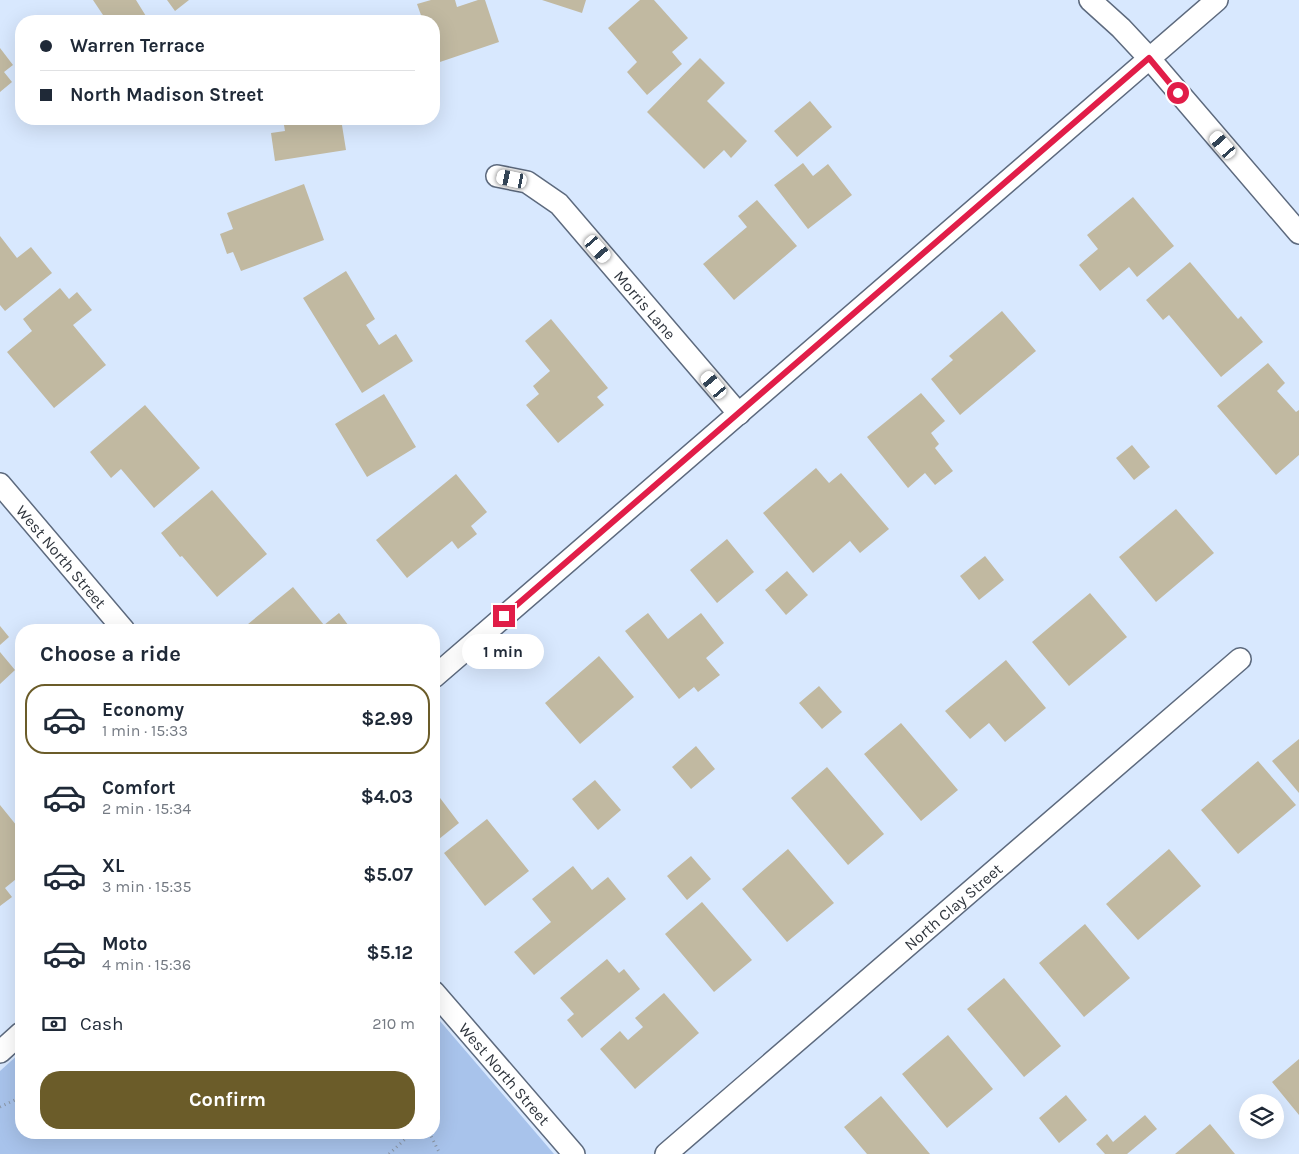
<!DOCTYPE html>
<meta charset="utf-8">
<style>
body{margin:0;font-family:Karla,sans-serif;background:#f6f6f7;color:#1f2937;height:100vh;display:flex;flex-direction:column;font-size:19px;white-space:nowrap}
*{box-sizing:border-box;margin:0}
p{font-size:16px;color:#747a83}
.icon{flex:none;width:28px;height:28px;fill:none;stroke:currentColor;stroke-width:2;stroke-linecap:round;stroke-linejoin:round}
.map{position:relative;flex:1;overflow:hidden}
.panel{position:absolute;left:15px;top:624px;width:425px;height:515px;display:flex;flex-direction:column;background:#fff;border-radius:20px;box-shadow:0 5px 20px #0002}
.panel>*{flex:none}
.banner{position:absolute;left:15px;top:15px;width:425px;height:110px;border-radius:20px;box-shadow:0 5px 20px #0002;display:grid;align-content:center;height:110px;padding:0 25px;background:#fff}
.fabs{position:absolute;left:1239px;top:1094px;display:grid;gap:10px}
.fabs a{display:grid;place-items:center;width:45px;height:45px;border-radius:50%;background:#fff;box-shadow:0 5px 20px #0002;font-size:25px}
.end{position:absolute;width:22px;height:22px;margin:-11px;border:6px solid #e11d48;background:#fff;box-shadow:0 0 0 2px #fff}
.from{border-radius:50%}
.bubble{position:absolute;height:35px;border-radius:18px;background:#fff;box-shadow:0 5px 20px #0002;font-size:16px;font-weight:700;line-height:35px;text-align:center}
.car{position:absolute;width:15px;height:30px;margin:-15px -8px;border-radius:6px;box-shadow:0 0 4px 1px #0007;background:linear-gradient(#fff 24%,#345 0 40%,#fff 0 76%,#345 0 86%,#fff 0)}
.banner b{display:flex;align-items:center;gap:18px;height:48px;font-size:19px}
.banner b+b{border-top:1px solid #e0e1e3}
.banner i{width:12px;height:12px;background:#1f2937}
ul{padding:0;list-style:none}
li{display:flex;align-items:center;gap:15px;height:70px;margin:0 10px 8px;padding:0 15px;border:2px solid transparent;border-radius:20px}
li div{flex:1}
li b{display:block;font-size:19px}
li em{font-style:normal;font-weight:700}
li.selected{border-color:#6b5c29}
li>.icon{width:45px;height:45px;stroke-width:1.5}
h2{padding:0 25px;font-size:22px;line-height:60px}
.pay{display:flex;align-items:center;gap:12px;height:55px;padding:0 25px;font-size:19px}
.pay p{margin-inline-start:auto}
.cta{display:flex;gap:10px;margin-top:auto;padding:10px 25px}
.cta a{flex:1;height:58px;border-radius:20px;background:#6b5c29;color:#fff;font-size:20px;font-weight:700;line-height:58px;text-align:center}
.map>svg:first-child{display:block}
.green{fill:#a8c3eb}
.building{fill:#c1b9a1}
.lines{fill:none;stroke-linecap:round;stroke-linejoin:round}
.street-casing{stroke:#5d6a7e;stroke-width:24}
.path{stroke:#8a96a5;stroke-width:3;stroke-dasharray:1 4;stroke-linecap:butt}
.street{stroke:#fff;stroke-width:21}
.route{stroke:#e11d48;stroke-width:6}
.labels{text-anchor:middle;stroke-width:4.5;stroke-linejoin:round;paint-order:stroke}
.street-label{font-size:16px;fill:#30363e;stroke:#fff}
</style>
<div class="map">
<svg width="1299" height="1154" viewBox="0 0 1299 1154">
<rect width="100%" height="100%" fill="#d8e8fe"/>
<path class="green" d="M434,1014L554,1154H0V1071L21,1052V1132H434Z"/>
<path class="building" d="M93,0H136L149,21H107Z
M167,0H189L175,11Z
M431,0H455L457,7L478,0H485L499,42L437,63L434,54V21H423L417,4Z
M542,0H586L582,13Z
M640,0H654L688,38L672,52L682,64L647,95L627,72L637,62L608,28Z
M0,48L13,65L4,72L12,82L0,92Z
M700,58L725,83L707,101L747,141L731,158L724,150L704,169L647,112Z
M810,101L832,127L797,157L774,131Z
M283,119H341L346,150L275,161L271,133L285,131Z
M803,163L813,176L828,164L852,195L808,229L774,185Z
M304,184L324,240L241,271L233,252L227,254L220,234L233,229L227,213Z
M1133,197L1174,246L1137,277L1129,267L1100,291L1079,265L1098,249L1087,235Z
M757,200L797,246L734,300L703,264L747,227L738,216Z
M0,236L17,258L31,247L52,273L5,311L0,305Z
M1190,262L1238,319L1241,316L1263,342L1221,377L1169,315L1163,320L1146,300Z
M346,271L375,319L366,325L379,345L396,334L413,361L362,393L303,298Z
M60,288L69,299L77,292L92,310L73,325L106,365L54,408L7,352L32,331L23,319Z
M1002,311L1036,351L960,415L931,379L953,360L949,356Z
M551,319L608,388L597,397L604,405L558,443L526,405L539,394L533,386L550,371L525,341Z
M1268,363L1285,383L1277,391L1296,412L1299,410V455L1276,475L1217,406Z
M921,393L945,421L931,433L939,444L935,448L953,471L935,485L925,473L908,488L867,437Z
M384,394L416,447L367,477L335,424Z
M145,405L200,468L154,508L121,469L111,478L90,452Z
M1132,445L1150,467L1134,480L1116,458Z
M816,468L829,483L841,473L889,529L860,553L850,541L813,573L763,513Z
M456,474L487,512L471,526L477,534L458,549L452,541L407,578L376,540Z
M212,490L267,554L217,597L182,556L180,557L161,533Z
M1176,509L1214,553L1156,602L1119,557Z
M727,539L754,572L717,603L690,570Z
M985,556L1004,580L979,600L960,576Z
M787,571L808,595L786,615L765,590Z
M293,587L324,625L339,613L352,630H243L242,629Z
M1090,593L1127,637L1069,686L1032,642Z
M648,613L668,639L701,613L724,643L706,658L720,675L698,692L694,687L679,699L625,631Z
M0,626L9,637L0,645Z
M0,652L15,670L0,684Z
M599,656L634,697L580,744L545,703Z
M1006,660L1046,708L1005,742L989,723L970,739L945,711Z
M819,686L842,712L822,729L799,703Z
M901,723L958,790L921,821L864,754Z
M1299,739V793L1272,761Z
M696,746L715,769L691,789L672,767Z
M1258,761L1296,805L1238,854L1201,810Z
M827,767L884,834L848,865L791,798Z
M595,780L621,810L598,830L572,799Z
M434,790L459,823L434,843Z
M0,805L21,831V875L5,888L12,897L0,906Z
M487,819L529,871L485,906L444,853Z
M788,849L834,903L787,942L742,889Z
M1169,849L1201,886L1138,940L1106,904Z
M691,856L711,879L687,900L667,876Z
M573,866L592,890L608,877L626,899L534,975L514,952L551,922L532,899Z
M702,902L752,960L714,992L665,934Z
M1085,924L1130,978L1084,1017L1039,963Z
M607,959L619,973L624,969L640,989L582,1038L567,1020L574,1014L560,998Z
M1004,978L1061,1046L1024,1077L967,1009Z
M664,993L699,1033L635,1089L600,1049L620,1031L628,1040L643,1027L635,1018Z
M948,1035L993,1089L947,1128L902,1074Z
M1299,1059V1115L1272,1082Z
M1066,1095L1087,1120L1059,1143L1039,1118Z
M881,1096L930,1154H867L844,1127Z
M1145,1115L1157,1129L1127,1154H1105L1096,1144L1107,1134L1113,1142Z
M1210,1124L1235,1154H1175Z"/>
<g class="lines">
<defs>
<g id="street">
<path d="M1090,0L1121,28L1149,58L1299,233"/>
<path id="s1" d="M497,176L527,182L559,204L739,414"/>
<path id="s2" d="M0,484L124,630"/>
<path d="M434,677L1217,0"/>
<path id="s3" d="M434,992L574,1154"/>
<path d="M0,1052L21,1033"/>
<path id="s4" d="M666,1154L1240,659"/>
</g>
</defs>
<use href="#street" class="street-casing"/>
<path class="path" d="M0,1107L21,1097
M429,1132L440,1154
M389,1154L413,1132"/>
<use href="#street" class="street"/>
</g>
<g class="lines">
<path class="route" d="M504,616L1149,58L1178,93"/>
</g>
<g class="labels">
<g class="street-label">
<text dy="6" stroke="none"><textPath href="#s1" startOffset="202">Morris Lane</textPath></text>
<text dy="6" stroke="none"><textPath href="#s2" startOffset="95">West North Street</textPath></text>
<text dy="6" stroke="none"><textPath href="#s4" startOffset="379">North Clay Street</textPath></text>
<text dy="6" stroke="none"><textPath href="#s3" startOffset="108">West North Street</textPath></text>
</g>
</g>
</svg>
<div class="fabs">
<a><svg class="icon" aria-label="layers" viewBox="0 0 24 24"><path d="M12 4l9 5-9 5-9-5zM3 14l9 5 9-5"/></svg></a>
</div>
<i class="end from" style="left:1178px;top:93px"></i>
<i class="end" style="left:504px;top:616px"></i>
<div class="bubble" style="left:462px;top:634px;width:82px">1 min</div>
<i class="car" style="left:1223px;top:145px;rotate:319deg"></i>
<i class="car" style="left:512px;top:179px;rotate:282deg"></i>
<i class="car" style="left:598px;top:249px;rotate:139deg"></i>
<i class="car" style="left:714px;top:385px;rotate:320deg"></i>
<div class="banner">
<b><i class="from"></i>Warren Terrace</b>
<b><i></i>North Madison Street</b>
</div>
<section class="panel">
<h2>Choose a ride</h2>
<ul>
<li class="selected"><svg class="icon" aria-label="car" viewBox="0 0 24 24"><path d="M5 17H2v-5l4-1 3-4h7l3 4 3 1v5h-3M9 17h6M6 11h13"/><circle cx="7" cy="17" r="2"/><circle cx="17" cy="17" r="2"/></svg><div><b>Economy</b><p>1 min · 15:33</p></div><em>$2.99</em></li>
<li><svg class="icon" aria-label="car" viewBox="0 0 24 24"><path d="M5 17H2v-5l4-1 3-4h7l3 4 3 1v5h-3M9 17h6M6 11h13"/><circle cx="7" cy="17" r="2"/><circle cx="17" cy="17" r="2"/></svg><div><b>Comfort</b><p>2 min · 15:34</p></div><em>$4.03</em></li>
<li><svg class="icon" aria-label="car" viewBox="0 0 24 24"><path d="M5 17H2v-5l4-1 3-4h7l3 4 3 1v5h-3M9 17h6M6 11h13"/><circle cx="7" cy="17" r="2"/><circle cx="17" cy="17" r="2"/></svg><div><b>XL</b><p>3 min · 15:35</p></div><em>$5.07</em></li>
<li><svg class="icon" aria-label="car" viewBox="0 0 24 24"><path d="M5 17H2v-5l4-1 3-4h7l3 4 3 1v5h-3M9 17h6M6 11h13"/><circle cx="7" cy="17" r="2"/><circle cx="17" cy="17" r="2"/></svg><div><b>Moto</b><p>4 min · 15:36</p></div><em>$5.12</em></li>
</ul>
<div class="pay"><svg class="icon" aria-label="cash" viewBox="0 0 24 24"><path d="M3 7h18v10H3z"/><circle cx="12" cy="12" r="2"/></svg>Cash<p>210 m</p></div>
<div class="cta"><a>Confirm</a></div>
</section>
</div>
